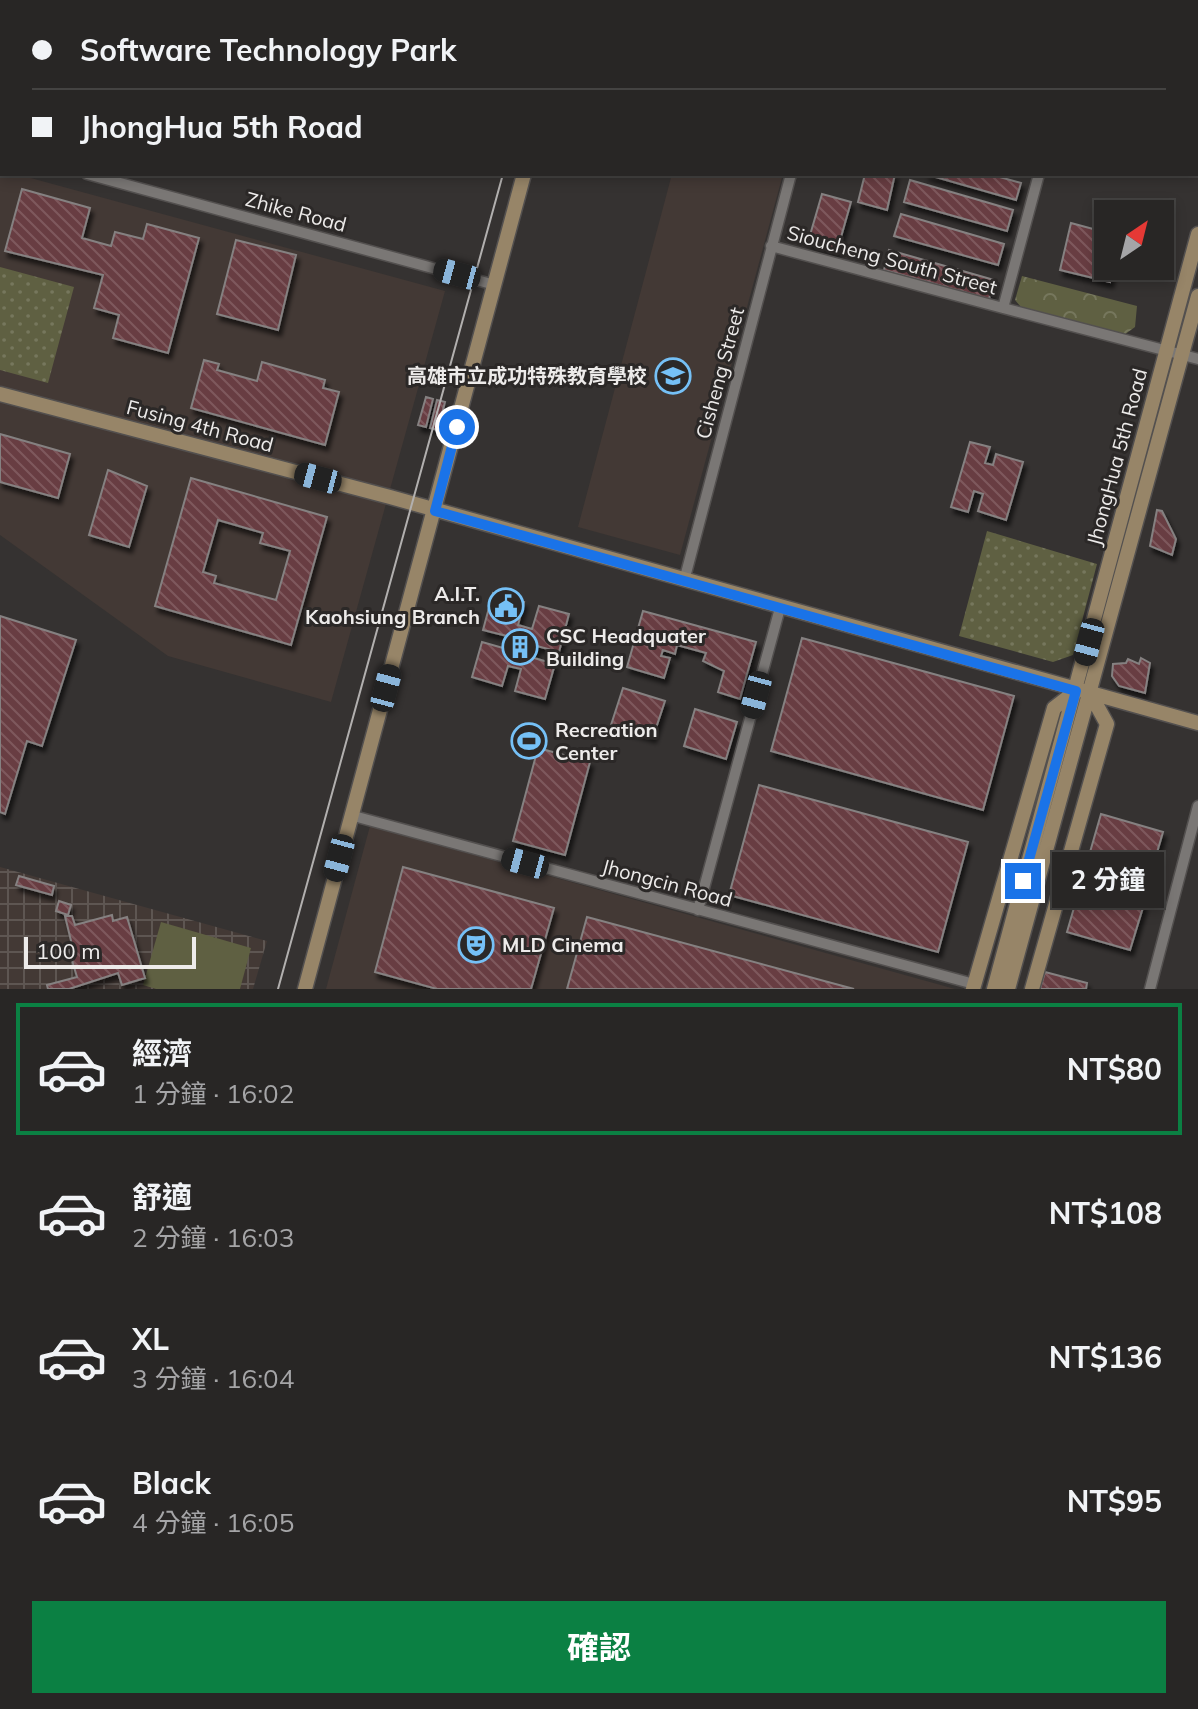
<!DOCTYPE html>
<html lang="zh-TW">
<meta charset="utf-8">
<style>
body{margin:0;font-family:Mulish,"Noto Sans TC",sans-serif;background:#302e2d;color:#f1f3f6;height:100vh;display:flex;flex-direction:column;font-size:30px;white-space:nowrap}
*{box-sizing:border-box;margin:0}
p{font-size:26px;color:#a5a5a7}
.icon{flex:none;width:44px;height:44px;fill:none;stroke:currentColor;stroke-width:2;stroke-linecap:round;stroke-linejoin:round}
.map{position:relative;height:989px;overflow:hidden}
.sheet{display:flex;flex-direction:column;background:#282625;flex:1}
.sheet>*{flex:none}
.hud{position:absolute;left:0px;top:0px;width:1198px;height:176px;box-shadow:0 4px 12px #0003,0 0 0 2px #444342;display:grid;align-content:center;height:176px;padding:0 32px;background:#282625}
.needle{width:52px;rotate:35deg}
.controls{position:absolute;left:1094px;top:200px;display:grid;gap:16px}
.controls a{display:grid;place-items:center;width:80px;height:80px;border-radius:0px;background:#282625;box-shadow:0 4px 12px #0003,0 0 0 2px #444342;font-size:40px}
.scale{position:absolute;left:24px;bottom:20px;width:172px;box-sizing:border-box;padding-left:8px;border:4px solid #edebea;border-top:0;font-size:22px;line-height:28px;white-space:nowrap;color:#edebea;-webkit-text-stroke:6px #2b2827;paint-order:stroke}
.end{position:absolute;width:36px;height:36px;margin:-18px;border:10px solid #1a73e8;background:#fff;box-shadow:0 0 0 4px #fff}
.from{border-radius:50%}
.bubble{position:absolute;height:56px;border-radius:0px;background:#282625;box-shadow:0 4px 12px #0003,0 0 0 2px #444342;font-size:26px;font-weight:700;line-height:56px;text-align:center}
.car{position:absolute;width:24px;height:48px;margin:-24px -12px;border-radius:10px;box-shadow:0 0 6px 2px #0007;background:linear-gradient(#222 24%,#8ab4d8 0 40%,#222 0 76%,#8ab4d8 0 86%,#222 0)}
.hud b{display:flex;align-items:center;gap:28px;height:76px;font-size:30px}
.hud b+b{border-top:2px solid #444342}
.hud i{width:20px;height:20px;background:#f1f3f6}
ul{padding:14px 0 0;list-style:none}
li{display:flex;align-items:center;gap:24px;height:132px;margin:0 16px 12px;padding:0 16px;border:4px solid transparent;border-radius:0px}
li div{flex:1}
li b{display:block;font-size:30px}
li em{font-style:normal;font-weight:700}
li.active{border-color:#0b8043}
li>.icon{width:72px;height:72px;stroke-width:1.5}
.action{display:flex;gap:16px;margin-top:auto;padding:16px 32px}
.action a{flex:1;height:92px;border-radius:0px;background:#0b8043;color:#fff;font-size:32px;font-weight:700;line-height:92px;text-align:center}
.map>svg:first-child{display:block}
.built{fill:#433935}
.industrial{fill:url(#industrial-grid)}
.grass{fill:url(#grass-dots)}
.park{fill:url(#park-crowns)}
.pitch{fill:#5f6042}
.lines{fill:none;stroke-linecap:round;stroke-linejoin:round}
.stream{stroke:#5e3b53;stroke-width:3}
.building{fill:url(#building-back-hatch);stroke:#858181;stroke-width:2;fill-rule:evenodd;filter:url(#shadow)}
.street-casing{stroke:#53504f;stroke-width:13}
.secondary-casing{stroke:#53504f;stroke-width:17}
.street{stroke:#7a7775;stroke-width:10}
.secondary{stroke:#978568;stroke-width:14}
.tram{stroke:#b2b0af;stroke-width:2}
.route{stroke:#1a73e8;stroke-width:10}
.labels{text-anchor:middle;stroke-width:6;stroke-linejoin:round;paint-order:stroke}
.street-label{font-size:20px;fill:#edebea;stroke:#2b2827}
.poi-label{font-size:20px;font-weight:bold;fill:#edebea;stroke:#2b2827;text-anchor:start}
</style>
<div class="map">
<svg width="1198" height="989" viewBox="0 0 1198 989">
<defs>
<pattern id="industrial-grid" width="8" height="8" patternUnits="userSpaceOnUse" patternTransform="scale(2)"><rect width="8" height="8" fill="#433935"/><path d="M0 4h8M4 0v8" fill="none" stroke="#5e5652"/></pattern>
<pattern id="grass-dots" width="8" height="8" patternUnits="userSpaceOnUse" patternTransform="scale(2)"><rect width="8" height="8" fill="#5f6042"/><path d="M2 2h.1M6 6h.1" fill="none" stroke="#76775d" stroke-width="1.8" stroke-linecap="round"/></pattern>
<pattern id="park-crowns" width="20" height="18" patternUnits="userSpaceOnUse" patternTransform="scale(2)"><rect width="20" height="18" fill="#5f6042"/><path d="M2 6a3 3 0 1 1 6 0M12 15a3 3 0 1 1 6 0" fill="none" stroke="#76775d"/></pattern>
<pattern id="building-back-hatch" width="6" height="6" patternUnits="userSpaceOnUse" patternTransform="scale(2)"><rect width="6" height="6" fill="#683d42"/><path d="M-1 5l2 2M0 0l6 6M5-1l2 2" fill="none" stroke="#7e595d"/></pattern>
<filter id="shadow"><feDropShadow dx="3" dy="5.5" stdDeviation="2" flood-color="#0009"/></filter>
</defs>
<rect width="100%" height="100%" fill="#353231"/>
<path class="built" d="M0,169L2,174H16L445,291L331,702L168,656L0,535Z
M672,174H783L680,555L578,527Z
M370,826L955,989H326Z"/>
<path class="industrial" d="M0,867L267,941L253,989H0Z"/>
<path class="grass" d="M0,267L74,287L48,383L0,370Z
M987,531L1097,564L1073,655L1053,662L959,636Z"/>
<path class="park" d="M1022,276L1137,306L1135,327L1124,335L1021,307L1015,300Z"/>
<path class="pitch" d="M161,922L251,948L240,989H156L143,985Z"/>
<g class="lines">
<path class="stream" d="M0,96L2,97"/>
</g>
<path class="building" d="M865,174H895L887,210L858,202Z
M925,174H989L1021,183L1016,200Z
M910,180L1013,210L1007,231L904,202Z
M22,189L90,208L82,238L111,246L115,232L143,239L147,224L199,238L168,353L113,338L119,315L94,308L103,275L5,251Z
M822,194L851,202L837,251L808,242Z
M901,214L1004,244L998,265L894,236Z
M1071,223L1108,233V266H1114L1110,282L1060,270Z
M236,240L296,255L278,330L217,314Z
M889,250L994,280L989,299L884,270Z
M204,360L219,364L217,370L257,381L262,362L325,380L323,388L339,392L325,445L191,408Z
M426,397L433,399L426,427L418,425Z
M437,400L445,402L438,430L430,428Z
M0,434L70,454L58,498L0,482Z
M970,442L990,447L985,463L993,465L996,454L1023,462L1006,520L978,511L983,494L974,491L968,512L951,507Z
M108,470L147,486L129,547L89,535Z
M191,478L327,517L291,645L155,606ZM218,520L263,533L260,543L290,551L276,600L214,583L216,576L203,572Z
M1157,510L1162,511L1176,539L1172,555L1150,546Z
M493,593L524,602L518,625L532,629L539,606L569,614L559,652L537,646L534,658L555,664L545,699L515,691L521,669L508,666L502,686L472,677L482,642L503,648L507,636L483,630Z
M643,611L756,642L740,699L718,692L724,671L703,661L706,653L677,645L675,654L663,650L661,656L670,658L664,678L627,667Z
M0,616L76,640L42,746L27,741L5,814L0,812Z
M802,638L1014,696L983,810L771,751Z
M1141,658L1150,663L1145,693L1119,686L1112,676L1113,664L1126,663L1128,659L1139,664Z
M623,688L665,701L653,737L611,725Z
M695,709L737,722L726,759L684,746Z
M538,748L590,762L565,855L513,841Z
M759,785L968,842L938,952L729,895Z
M1101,814L1163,832L1151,873L1145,871L1136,901L1144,904L1130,950L1067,932Z
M403,867L554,908L531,989H437L375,972Z
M19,876L54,886L52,895L16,885Z
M59,901L71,905L68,915L56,911Z
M112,915L113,921L127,917L145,978L122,985L118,973L69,989H48L47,985L77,977L69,950L73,949L65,916H72L75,925Z
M587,917L854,989H567Z
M1045,972L1087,983L1086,989H1040Z"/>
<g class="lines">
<defs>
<path id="street" d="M948,0L955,2
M838,2L839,0
M1196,66H1198
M0,150L2,151
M87,174L495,285
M1039,174L1003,308L1198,359
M771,246L1003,308
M684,581L791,174
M350,815L974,984
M698,910L780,608
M1150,989L1198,806"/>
<path id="secondary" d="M569,2L570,0
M0,394L390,497L1198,723
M305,989L524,174
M973,989L1054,708L1076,691
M994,989L1198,234
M1008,989L1198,296
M1032,989L1107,724L1091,695"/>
</defs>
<use href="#street" class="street-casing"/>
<use href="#secondary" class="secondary-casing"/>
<use href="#street" class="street"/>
<use href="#secondary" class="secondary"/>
<path class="tram" d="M551,2L552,0
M278,989L503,174"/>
</g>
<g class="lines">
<path class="route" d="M457,427L435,511L1076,691L1023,881"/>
</g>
<defs>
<symbol id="school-ring" viewBox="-11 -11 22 22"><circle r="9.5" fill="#2b2827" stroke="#75c0f6" stroke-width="1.5"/><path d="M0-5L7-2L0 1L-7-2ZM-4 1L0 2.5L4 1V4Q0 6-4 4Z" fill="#75c0f6"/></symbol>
<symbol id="civic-ring" viewBox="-11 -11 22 22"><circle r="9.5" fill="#2b2827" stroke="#75c0f6" stroke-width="1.5"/><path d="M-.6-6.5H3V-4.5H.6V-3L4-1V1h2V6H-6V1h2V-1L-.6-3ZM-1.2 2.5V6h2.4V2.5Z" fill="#75c0f6"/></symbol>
<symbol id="building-ring" viewBox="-11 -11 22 22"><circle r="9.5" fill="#2b2827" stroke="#75c0f6" stroke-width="1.5"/><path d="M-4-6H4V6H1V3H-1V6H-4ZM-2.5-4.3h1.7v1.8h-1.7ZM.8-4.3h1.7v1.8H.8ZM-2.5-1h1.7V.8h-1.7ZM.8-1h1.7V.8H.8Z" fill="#75c0f6"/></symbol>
<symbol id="stadium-ring" viewBox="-11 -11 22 22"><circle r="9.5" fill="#2b2827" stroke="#75c0f6" stroke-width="1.5"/><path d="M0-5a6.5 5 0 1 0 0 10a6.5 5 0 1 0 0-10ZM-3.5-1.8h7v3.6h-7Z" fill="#75c0f6"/></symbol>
<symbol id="theatre-ring" viewBox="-11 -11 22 22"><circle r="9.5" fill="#2b2827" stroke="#75c0f6" stroke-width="1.5"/><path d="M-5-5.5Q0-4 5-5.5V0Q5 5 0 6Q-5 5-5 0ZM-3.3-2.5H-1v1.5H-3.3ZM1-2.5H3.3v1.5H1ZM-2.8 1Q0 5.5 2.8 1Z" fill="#75c0f6"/></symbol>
</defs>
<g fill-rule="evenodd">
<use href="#school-ring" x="653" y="356" width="40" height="40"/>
<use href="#civic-ring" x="486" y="586" width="40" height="40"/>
<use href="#building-ring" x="500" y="627" width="40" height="40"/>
<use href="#stadium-ring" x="509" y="721" width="40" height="40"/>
<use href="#theatre-ring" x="456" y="925" width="40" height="40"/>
</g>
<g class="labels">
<g class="street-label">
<text transform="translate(296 212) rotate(15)" y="7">Zhike Road</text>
<text transform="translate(892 260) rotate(15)" y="7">Sioucheng South Street</text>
<text transform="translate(720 373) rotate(-75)" y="7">Cisheng Street</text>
<text transform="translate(200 426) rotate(15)" y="7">Fusing 4th Road</text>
<text transform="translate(1117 457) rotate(-75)" y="7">JhongHua 5th Road</text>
<text transform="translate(667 883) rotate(15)" y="7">Jhongcin Road</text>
</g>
<g class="poi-label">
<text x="647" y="383" text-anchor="end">高雄市立成功特殊教育學校</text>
<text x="480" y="601" text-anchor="end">A.I.T.<tspan x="480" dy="23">Kaohsiung Branch</tspan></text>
<text x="546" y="643">CSC Headquater<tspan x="546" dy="23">Building</tspan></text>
<text x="555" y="737">Recreation<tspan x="555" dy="23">Center</tspan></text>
<text x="502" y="952">MLD Cinema</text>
</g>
</g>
</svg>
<div class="controls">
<a><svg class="needle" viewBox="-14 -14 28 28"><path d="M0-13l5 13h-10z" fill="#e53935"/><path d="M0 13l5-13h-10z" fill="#a5a5a7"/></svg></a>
</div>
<div class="scale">100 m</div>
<i class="end from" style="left:457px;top:427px"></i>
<i class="end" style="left:1023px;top:881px"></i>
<div class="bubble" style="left:1052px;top:852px;width:112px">2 分鐘</div>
<i class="car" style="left:457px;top:274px;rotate:285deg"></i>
<i class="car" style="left:318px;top:478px;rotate:285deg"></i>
<i class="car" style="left:1089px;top:642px;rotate:195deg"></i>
<i class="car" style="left:386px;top:688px;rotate:15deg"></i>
<i class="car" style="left:756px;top:695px;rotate:195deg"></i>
<i class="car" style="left:339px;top:858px;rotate:195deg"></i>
<i class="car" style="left:525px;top:863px;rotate:285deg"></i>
<div class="hud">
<b><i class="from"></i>Software Technology Park</b>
<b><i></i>JhongHua 5th Road</b>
</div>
</div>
<section class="sheet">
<ul>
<li class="active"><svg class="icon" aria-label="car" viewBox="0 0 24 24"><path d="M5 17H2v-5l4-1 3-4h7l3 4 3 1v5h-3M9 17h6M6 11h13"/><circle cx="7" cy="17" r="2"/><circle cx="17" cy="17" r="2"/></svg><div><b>經濟</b><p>1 分鐘 · 16:02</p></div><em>NT$80</em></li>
<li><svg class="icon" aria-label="car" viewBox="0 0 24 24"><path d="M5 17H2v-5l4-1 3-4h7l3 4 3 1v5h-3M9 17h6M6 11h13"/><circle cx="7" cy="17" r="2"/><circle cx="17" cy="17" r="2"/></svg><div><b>舒適</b><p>2 分鐘 · 16:03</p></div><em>NT$108</em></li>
<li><svg class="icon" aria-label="car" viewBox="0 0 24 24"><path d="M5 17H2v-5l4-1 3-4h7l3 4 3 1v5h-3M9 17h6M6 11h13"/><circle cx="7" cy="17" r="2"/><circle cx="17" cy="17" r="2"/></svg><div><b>XL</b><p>3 分鐘 · 16:04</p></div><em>NT$136</em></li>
<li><svg class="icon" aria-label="car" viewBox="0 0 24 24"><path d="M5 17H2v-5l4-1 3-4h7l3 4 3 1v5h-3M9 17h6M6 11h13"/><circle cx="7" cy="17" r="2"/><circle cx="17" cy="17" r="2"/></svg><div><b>Black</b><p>4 分鐘 · 16:05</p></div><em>NT$95</em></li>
</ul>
<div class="action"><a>確認</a></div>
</section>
